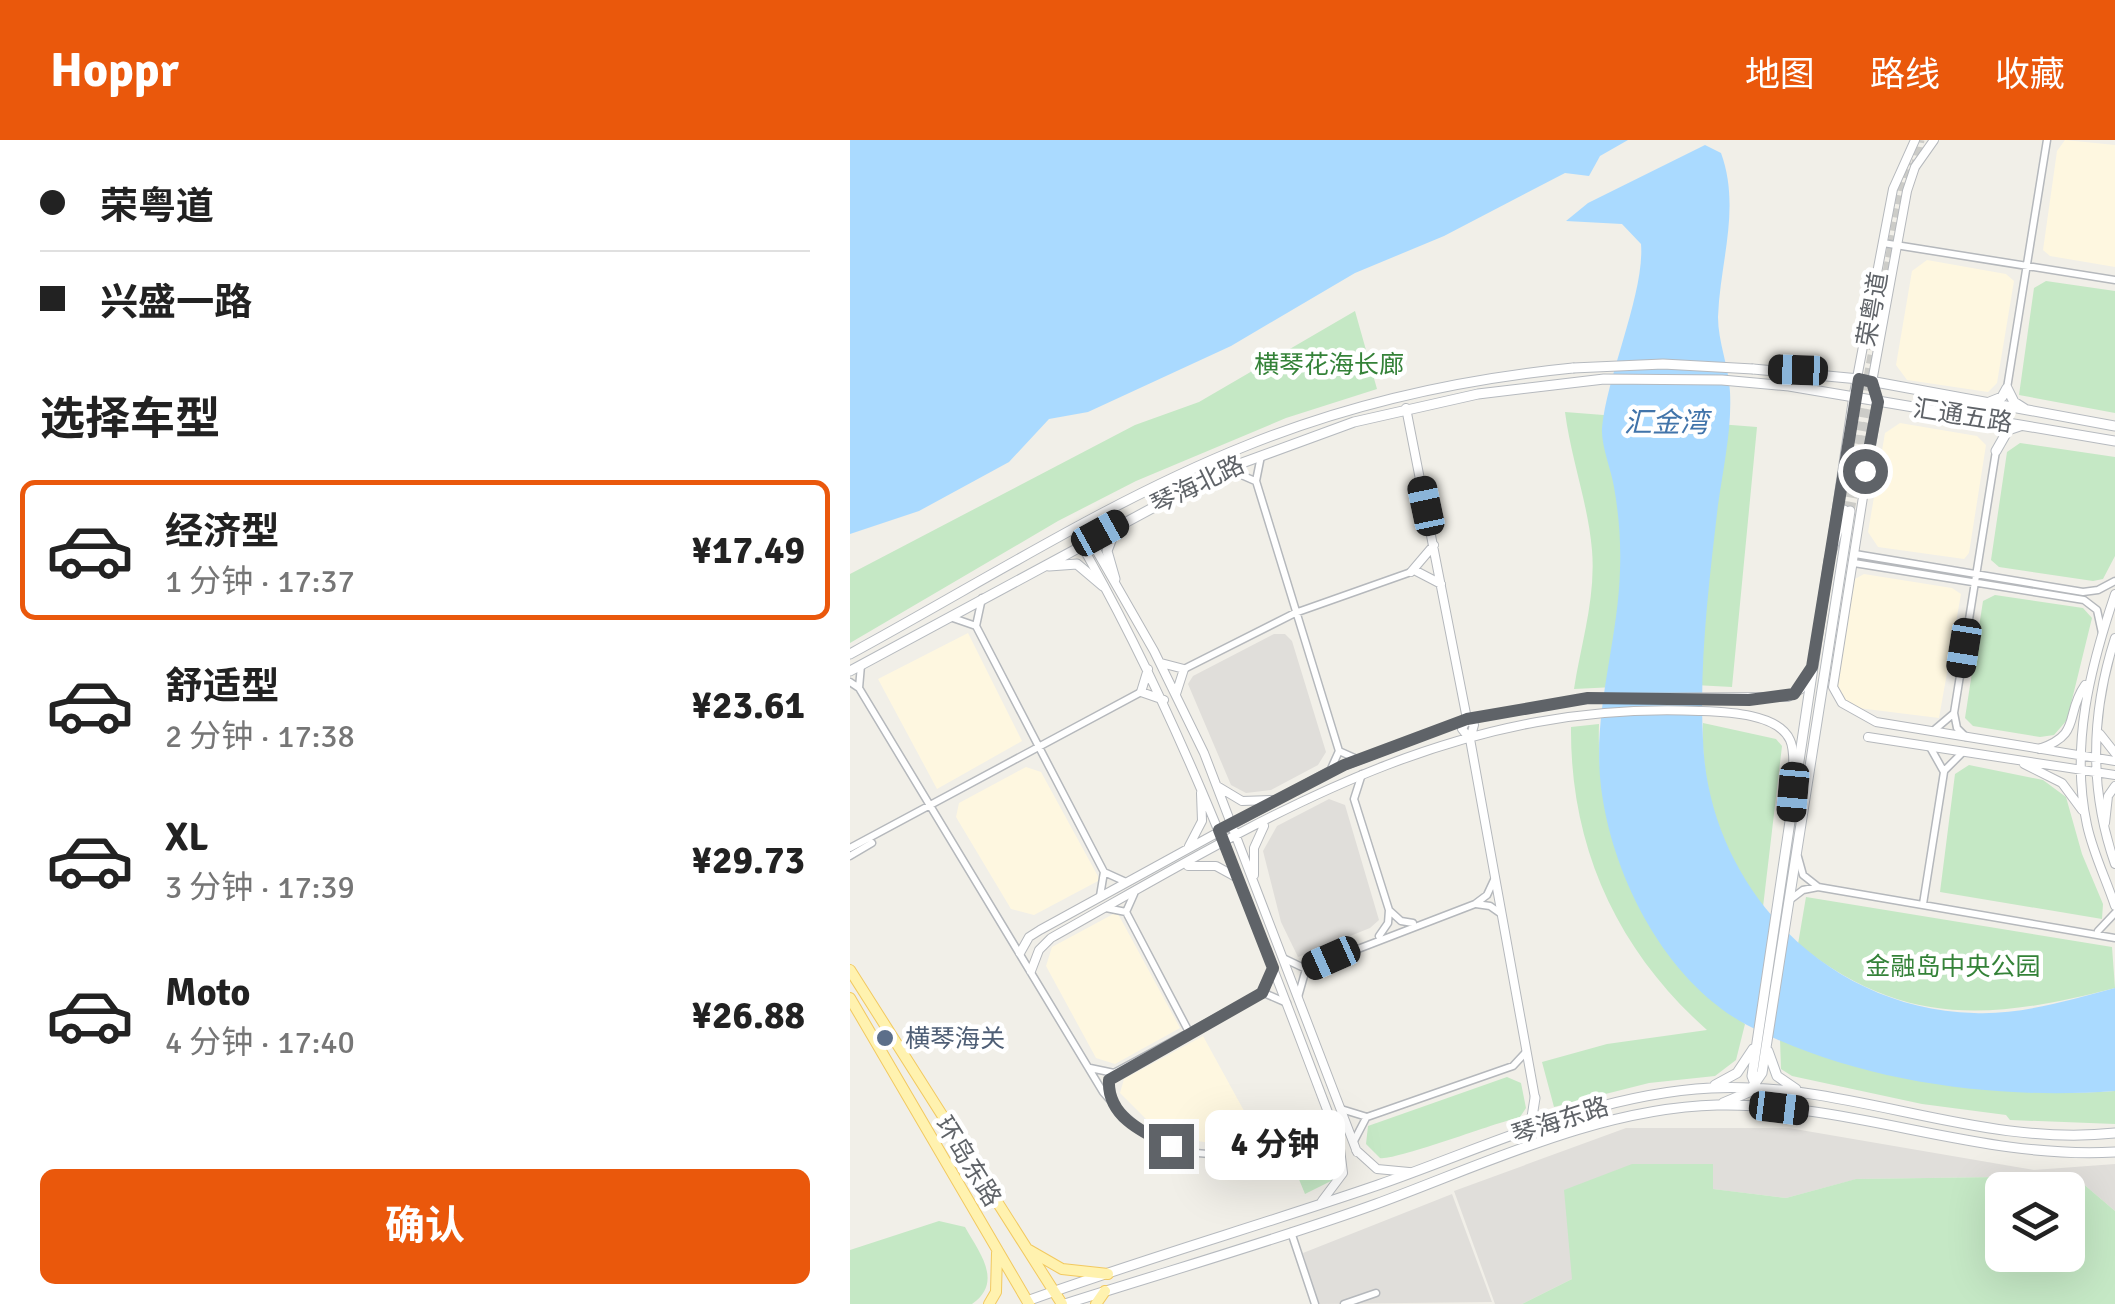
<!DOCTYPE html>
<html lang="zh">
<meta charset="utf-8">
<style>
body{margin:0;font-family:Signika,"Noto Sans SC",sans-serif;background:#f2f2f2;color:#222;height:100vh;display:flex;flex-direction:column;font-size:38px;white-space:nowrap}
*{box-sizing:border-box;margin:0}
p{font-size:32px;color:#767676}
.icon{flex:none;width:55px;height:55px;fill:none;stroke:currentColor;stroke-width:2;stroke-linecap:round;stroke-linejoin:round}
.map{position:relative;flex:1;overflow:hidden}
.details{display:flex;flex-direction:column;background:#fff;width:850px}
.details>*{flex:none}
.hud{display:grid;align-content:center;height:220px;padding:0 40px;background:#fff}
.tools{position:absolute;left:1135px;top:1032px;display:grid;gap:20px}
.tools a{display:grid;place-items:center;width:100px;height:100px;border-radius:15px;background:#fff;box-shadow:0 10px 40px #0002;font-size:50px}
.end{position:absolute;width:45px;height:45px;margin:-22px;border:12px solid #5f6368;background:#fff;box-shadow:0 0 0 5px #fff}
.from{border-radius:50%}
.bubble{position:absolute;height:70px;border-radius:15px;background:#fff;box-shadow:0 10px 40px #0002;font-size:32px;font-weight:700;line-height:70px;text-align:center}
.car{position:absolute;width:30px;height:60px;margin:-30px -15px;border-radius:12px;box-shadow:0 0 8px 2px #0007;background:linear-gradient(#222 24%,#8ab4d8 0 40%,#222 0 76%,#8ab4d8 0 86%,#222 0)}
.hud b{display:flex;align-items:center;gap:35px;height:95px;font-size:38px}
.hud b+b{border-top:2px solid #e0e0e0}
.hud i{width:25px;height:25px;background:#222}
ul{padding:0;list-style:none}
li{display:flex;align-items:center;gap:30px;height:140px;margin:0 20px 15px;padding:0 20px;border:5px solid transparent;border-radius:15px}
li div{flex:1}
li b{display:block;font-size:38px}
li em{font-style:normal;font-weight:700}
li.active{border-color:#ea580c}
li>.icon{width:90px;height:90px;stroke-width:1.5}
h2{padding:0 40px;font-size:45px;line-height:120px}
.action{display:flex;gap:20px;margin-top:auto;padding:20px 40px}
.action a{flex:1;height:115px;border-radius:15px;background:#ea580c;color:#fff;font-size:40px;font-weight:700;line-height:115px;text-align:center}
header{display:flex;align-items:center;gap:60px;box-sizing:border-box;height:140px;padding:0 50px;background:#ea580c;color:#fff}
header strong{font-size:48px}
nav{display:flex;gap:55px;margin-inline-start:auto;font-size:35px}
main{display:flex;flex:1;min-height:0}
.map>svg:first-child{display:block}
.commercial{fill:#fef7e0}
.industrial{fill:#e0deda}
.green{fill:#c5e8c5;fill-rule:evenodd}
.water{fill:#aadaff}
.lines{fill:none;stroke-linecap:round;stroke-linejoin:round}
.secondary-tunnel{stroke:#ccccc8;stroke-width:9;stroke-dasharray:9 4.5;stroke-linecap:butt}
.minor-casing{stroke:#b5b8bc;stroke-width:9}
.tertiary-casing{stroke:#b5b8bc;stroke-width:10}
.secondary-casing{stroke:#b6babf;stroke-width:11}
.primary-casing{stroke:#f2c960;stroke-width:12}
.minor{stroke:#fff;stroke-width:6}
.tertiary{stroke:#fff;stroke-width:8}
.secondary{stroke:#fff;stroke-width:9}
.primary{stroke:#fff2af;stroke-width:10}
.secondary-bridge-casing{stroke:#b6babf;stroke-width:11;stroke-linecap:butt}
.secondary-bridge{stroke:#fff;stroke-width:9}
.route{stroke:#5f6368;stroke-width:12}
.service-dot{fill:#5c6f8a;stroke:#fff;stroke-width:4}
.labels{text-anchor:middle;stroke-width:9;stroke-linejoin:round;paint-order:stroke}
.street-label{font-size:25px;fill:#5f6368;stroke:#fff}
.park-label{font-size:25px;fill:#348238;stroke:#fff}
.service-label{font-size:25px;fill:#4e5e75;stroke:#fff;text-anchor:start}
.water-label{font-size:28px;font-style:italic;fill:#4174aa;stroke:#fff}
</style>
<header>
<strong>Hoppr</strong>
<nav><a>地图</a><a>路线</a><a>收藏</a></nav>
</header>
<main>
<section class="details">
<div class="hud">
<b><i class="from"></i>荣粤道</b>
<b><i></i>兴盛一路</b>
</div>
<h2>选择车型</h2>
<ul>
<li class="active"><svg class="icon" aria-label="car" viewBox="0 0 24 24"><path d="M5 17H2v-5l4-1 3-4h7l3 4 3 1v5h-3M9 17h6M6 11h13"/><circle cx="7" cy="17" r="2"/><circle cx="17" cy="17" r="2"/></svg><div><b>经济型</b><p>1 分钟 · 17:37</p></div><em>¥17.49</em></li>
<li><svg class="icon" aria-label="car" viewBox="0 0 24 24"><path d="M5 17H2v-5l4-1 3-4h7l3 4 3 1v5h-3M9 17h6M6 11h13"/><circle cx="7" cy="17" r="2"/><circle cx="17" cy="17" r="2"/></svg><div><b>舒适型</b><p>2 分钟 · 17:38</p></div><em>¥23.61</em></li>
<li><svg class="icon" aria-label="car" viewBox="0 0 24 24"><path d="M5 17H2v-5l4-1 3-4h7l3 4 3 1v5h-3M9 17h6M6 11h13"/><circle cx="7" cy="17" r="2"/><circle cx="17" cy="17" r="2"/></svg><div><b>XL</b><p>3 分钟 · 17:39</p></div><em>¥29.73</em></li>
<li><svg class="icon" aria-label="car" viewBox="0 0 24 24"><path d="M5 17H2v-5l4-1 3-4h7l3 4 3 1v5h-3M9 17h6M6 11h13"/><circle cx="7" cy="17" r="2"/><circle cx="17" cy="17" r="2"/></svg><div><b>Moto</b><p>4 分钟 · 17:40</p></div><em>¥26.88</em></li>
</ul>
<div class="action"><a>确认</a></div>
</section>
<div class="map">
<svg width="1265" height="1164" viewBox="0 0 1265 1164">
<rect width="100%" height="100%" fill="#f1efe8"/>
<path class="commercial" d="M1215,0L1265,5V127L1200,116L1193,110L1207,11Z
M1077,120L1156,134L1164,141L1147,243L1138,252L1057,240L1046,225L1062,131Z
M1050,283L1127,296L1136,305L1119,413L1114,419L1028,407L1018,392L1035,293Z
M1014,434L1102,448L1111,454L1089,578L1008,568L994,561L986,547L1003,440Z
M118,493L172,601L87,649L28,539Z
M176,627L191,632L250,740L184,775L161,769L106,677L109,663Z
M267,772L330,888L265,924L246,918L196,826L202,807Z
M353,896L410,1000L372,1005L330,998L297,980L270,953L274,939Z"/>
<path class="industrial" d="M424,494H435L442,501L476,612L468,625L421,650L396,653L381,645L338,544L343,536Z
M479,659L495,665L529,780L520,788L448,817L431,782L413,711L427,686Z
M776,988H939L1184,1030L1265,1024V1071L1224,1036L1007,1039L936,1058L862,1049V1024L722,1139L672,1164H645L604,1051Z
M602,1054L642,1162L468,1164L453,1113Z"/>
<path class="green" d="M1196,141L1265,151V273L1169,255L1184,148Z
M505,171L527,249L436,278L286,341L208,381L0,503V434L285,285L349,262Z
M715,272L907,287L882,547L826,544L724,549C731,503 746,458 742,410C738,363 721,319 715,272Z
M1170,303L1265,317V416L1253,439L1243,441L1149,427L1141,420L1157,312Z
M1145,455L1233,468L1242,478L1217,580L1204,595L1190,597L1123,586L1115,578L1133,461Z
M853,583L926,599L932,606L913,767C873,713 850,651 853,583Z
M749,584C745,705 797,812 895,884L886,920L865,936L799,943L704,967L692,922L757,904L857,890C767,810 720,707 721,587Z
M1119,625L1193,640L1216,657L1232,714L1253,764L1252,779L1090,752L1105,634Z
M956,757L1262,807L1265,848C1142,880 1053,888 948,804Z
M930,899C1025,939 1162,959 1265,951V984L1160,980L1156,975L1072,964L942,936L931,929Z
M657,937L671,943L676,968L670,977C645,983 544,1021 530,1018L516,1004L518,986Z
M472,999L480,1000L489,1015L487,1038L455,1054L437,1010Z
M782,1024H863V1049L936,1058L1006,1039L1224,1036L1265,1071V1164H672L722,1139L714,1050ZM1152,1050H1218V1115H1152Z
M89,1081L115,1087C129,1112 154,1142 122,1164H0V1110Z"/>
<path class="water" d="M0,0H778L750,16L739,36L715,33L594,96L505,133L381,206L238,272L199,279L159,322L69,371L0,394Z
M855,5L871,13C891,68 870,121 868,177C868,202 879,227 880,252C882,289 873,329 868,365C859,442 849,523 853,600C858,746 976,869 1124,873C1172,875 1219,860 1265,848V951C1144,960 1006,942 897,885C815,841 762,736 751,647C742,573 768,504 770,430C771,403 769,375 764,347C761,329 751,306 752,288C757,235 795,152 791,104L772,84L716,81L738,63Z"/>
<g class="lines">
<path class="secondary-tunnel" d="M1065,29L1070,0
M994,370L1057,22
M1000,371L1023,256"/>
<defs>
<path id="minor" d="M1033,103L1265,140
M1157,248L1197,0
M411,316L406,341L489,611
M380,330L405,341
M1005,414L1233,452L1248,450L1265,441
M1004,423L1234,460L1247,470L1252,493
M100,477L126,486
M126,486L254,732
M126,486L132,458
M334,529L445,473L561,432
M0,542L9,548L11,525
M9,548L253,952C317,1030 374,1023 462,994
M1083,591L1103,574
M1116,597L1107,588L1104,573L1146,311
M1080,607L1094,632
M489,611L507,619
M480,631L489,611
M1094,631L1113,612
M512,634L504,659L539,770L538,783L529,796
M0,708L291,552
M0,716L22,703
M948,717L953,735L967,746
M250,756L254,732L276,742
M941,759L953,750L968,747L1265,798
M626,764L640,766L650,773
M1073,764L1094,632
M256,768L276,772L284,754
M540,771L551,781L563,783
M276,772L339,892
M1248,791L1265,773
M435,819L456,829
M412,853L423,827
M414,853L437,863
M448,857L456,829L625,764L637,755L644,740
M240,928L264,933
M264,933L412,853
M260,960L259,939L264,933
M491,969L517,977L663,926L676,912
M478,974L462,994L488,1000
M504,1001L516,978
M441,1092L465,1164
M494,1164L526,1153"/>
<path id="tertiary" d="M1084,0L1065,27L1057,51L1022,242L1028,262L983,547L992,563L1026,582L1265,621
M556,268L617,579L624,585L620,599
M233,387L304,511L354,613L507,1012
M224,392C336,585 409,793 489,1001L493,1033L472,1061
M983,395L1003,259L1043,49L1065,0
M566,431L591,444
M561,432L584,405
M1265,454C1240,528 1220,606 1237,685C1243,713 1256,739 1265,766
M1265,498C1241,573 1239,650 1265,724
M311,523L334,529L326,554
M298,529L291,552L314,560
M617,579L612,589L620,599L685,958
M1250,594L1265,613
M1018,597L1265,635
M1189,609C1233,594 1214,575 1235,545
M1174,624L1212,643L1232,670
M367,646L392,661L422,660
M1255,683L1258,656L1265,646
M339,706L352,681L351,653
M338,726H366L386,737
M404,735V708L414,686
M170,813L179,797L190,790L480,631L617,579L738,558L938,557L951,549L960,533
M181,831L189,810L201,798C413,679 597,560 849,571C874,572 928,573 940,600C945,611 943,626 943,637
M506,1010L527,1029L559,1032"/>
<path id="secondary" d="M903,229L1009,239L1265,286
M1137,263L1152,257L1157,248L1164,262L1175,269
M1146,311L1158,290L1170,286
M199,426L227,424L253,446
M265,439L257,411L267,385
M0,514C131,443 260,360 398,305C502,263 611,239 723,228
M0,531L373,330L504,282L628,254L754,239L872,240L939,246L1265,301
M918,911L927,936L946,949
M865,945L887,933L903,909
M873,963L899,952L912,933L1000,371
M933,964L909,954L902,936L979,420L994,370
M670,990L682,977L685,958
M177,1161C293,1119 412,1085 528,1045C637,1007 744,954 861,948C998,941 1127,1008 1265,993
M215,1164C318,1131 424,1101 526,1064C635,1024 749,968 867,965C1002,962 1129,1020 1265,1012"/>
<path id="primary" d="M0,830L212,1164
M0,858L179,1164
M179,1110L212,1129L258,1134
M139,1164L146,1152L147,1113
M246,1164L255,1151"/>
</defs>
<use href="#minor" class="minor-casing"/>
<use href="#tertiary" class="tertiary-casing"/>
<use href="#secondary" class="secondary-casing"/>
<use href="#primary" class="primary-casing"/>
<use href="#minor" class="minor"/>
<use href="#tertiary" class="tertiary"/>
<use href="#secondary" class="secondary"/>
<use href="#primary" class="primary"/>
<defs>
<path id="secondary-bridge" d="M723,228L813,224L903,229"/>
</defs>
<use href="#secondary-bridge" class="secondary-bridge-casing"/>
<use href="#secondary-bridge" class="secondary-bridge"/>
</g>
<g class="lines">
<path class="route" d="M321,1006C292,992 257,976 259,940L412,853L423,828L369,690L494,625L617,579L738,558L899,560L944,554L962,527L1009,239L1022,242L1028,262L1015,331"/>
</g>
<circle class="service-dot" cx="35" cy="898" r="10"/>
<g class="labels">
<g class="street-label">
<text transform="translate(1022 169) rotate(-80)" y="9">荣粤道</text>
<text transform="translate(1113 275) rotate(9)" y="9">汇通五路</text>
<text transform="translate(347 344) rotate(-26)" y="9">琴海北路</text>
<text transform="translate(710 980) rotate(-18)" y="9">琴海东路</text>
<text transform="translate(119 1021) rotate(58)" y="9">环岛东路</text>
</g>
<g class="park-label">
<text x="479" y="233">横琴花海长廊</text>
<text x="1103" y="835">金融岛中央公园</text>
</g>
<g class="service-label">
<text x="55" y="907">横琴海关</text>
</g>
<g class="water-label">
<text x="816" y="292">汇金湾</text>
</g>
</g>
</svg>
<div class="tools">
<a><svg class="icon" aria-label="layers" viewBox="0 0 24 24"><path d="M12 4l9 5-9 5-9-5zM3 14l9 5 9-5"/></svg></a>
</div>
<i class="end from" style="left:1015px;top:331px"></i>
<i class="end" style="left:321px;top:1006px"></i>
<div class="bubble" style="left:355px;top:970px;width:140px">4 分钟</div>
<i class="car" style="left:948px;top:230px;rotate:272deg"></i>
<i class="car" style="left:576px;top:366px;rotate:348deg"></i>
<i class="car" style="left:250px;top:393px;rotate:61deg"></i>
<i class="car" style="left:1114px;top:508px;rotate:189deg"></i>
<i class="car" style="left:943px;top:652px;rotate:185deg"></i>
<i class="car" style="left:481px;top:818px;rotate:246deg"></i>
<i class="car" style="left:929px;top:968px;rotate:97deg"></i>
</div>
</main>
